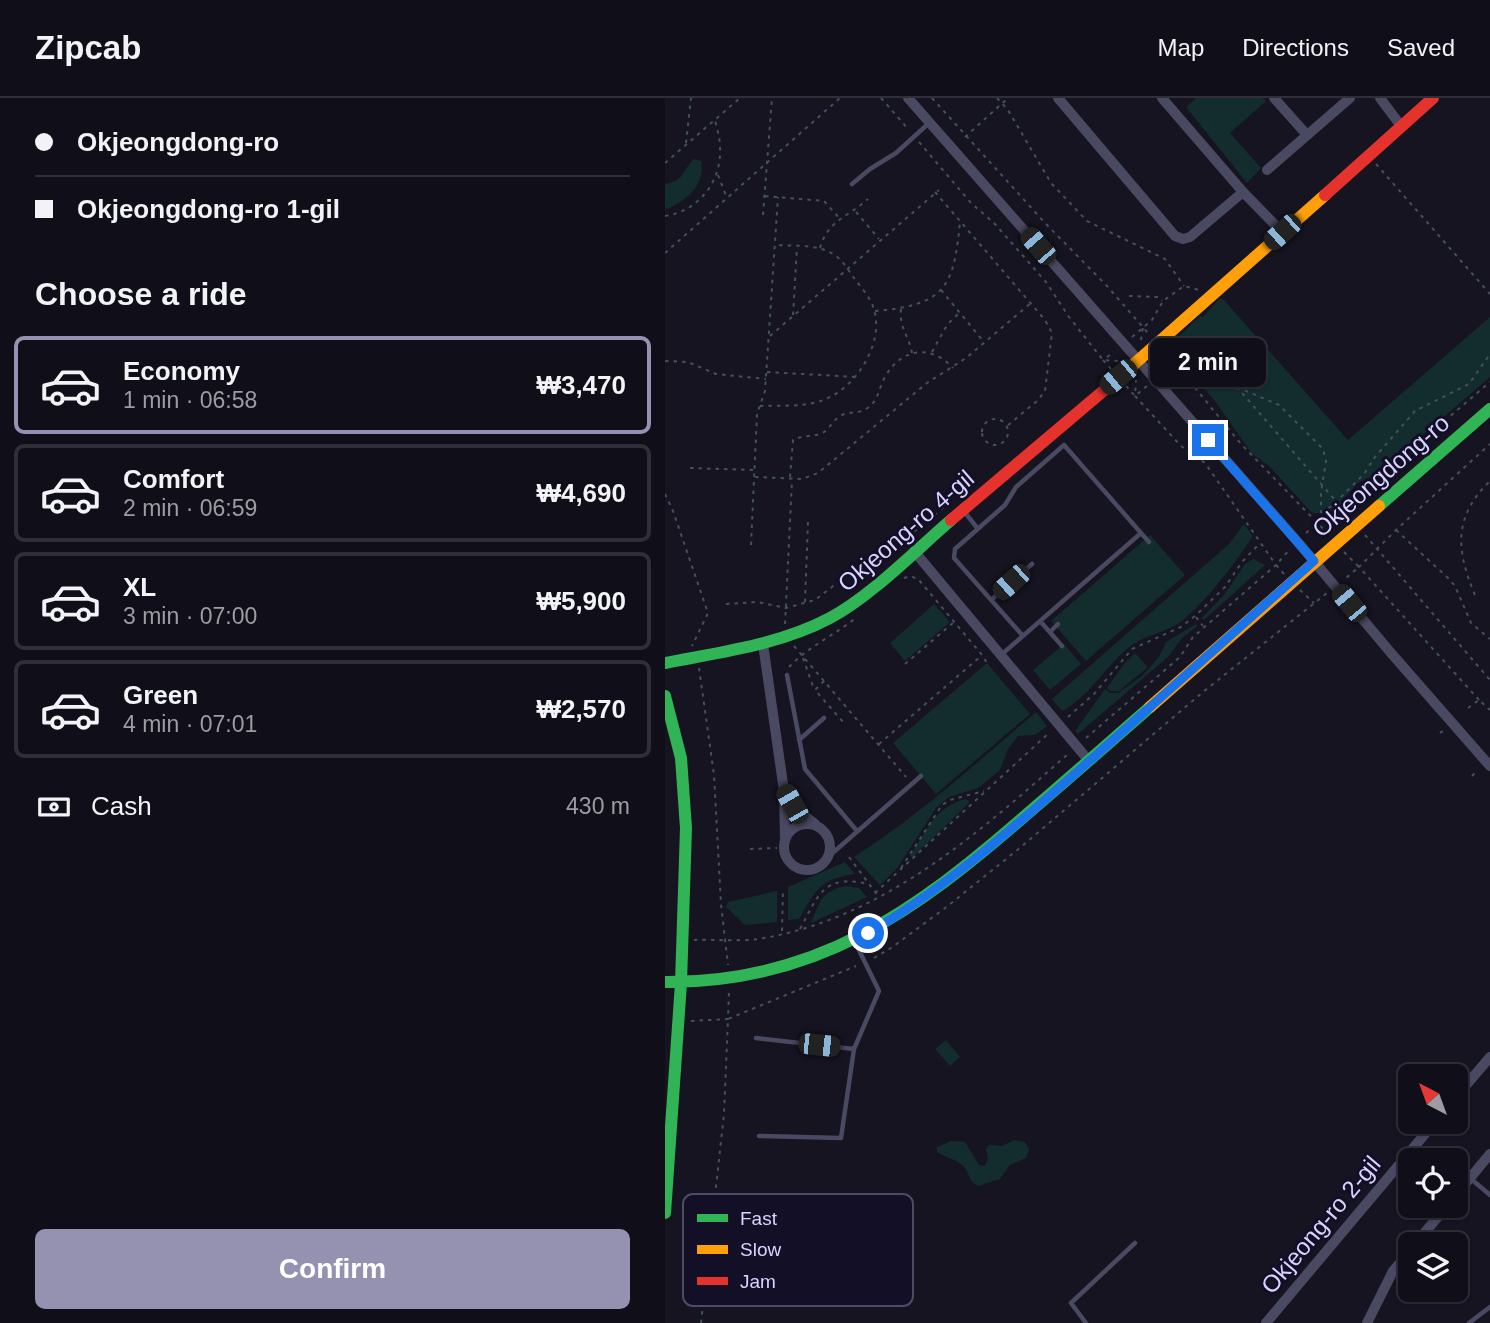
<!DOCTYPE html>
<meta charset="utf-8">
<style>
body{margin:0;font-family:Arial,sans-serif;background:#1e1d26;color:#f1f3f6;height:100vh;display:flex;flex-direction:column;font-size:26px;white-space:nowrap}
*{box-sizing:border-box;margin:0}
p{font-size:23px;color:#9c9ca2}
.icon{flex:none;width:38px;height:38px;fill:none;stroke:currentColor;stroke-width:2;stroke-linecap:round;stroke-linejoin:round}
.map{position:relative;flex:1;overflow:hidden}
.sheet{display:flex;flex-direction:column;background:#100f19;width:665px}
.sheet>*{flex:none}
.top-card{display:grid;align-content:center;height:154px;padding:0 35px;background:#100f19}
.needle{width:46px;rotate:319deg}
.controls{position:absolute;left:733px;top:966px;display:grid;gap:14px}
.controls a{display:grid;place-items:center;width:70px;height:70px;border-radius:10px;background:#100f19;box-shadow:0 2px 5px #0004,0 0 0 2px #302f38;font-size:35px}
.end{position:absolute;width:32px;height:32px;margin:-16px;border:9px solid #1a73e8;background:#fff;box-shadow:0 0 0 4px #fff}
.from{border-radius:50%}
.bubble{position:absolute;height:49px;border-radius:10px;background:#100f19;box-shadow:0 2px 5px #0004,0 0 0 2px #302f38;font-size:23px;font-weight:600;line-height:49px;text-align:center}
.car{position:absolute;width:21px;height:42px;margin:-21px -10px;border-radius:9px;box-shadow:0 0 5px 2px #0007;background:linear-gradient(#222 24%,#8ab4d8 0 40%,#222 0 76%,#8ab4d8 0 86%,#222 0)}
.top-card b{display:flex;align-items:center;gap:24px;height:66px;font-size:26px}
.top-card b+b{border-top:2px solid #302f38}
.top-card i{width:18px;height:18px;background:#f1f3f6}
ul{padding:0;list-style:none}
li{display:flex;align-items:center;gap:21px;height:98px;margin:0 14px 10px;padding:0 21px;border:4px solid #302f38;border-radius:10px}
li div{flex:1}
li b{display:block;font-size:26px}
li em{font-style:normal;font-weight:600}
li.selected{border-color:#9591b1}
li>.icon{width:63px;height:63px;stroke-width:1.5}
h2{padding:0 35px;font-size:32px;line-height:84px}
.pay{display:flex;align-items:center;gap:18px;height:77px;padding:0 35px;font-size:26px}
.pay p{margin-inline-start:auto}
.primary-button{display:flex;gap:14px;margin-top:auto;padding:14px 35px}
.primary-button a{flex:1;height:80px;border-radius:10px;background:#9591b1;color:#fff;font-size:28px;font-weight:600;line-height:80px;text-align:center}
header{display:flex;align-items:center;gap:42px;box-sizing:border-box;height:98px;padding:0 35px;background:#100f19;border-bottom:2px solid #302f38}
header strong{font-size:33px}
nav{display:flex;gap:38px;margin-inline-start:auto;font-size:24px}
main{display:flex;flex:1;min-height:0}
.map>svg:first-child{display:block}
.green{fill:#132c2d}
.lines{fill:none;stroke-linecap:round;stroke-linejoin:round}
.path{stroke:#44505f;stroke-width:2;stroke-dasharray:3.5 5;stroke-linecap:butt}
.lane{stroke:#4a4962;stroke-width:4.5}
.street{stroke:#4a4962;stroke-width:10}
.fast{stroke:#30b455;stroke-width:12}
.slow{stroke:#ff9f0a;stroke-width:12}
.jam{stroke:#e5322d;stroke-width:12}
.route{stroke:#1a73e8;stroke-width:9}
.labels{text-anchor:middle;stroke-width:6;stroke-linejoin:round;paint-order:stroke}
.street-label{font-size:24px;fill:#d9d4ff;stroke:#130f26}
.key{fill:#130f26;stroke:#4e4a67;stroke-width:2}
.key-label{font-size:19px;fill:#d9d4ff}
</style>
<header>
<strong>Zipcab</strong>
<nav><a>Map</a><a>Directions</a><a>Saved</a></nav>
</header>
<main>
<section class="sheet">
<div class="top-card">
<b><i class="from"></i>Okjeongdong-ro</b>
<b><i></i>Okjeongdong-ro 1-gil</b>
</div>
<h2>Choose a ride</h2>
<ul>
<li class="selected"><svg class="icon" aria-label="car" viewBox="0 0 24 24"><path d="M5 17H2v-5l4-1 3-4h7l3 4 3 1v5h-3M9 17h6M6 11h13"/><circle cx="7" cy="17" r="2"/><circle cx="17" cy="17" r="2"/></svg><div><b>Economy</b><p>1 min · 06:58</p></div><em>₩3,470</em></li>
<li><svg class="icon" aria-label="car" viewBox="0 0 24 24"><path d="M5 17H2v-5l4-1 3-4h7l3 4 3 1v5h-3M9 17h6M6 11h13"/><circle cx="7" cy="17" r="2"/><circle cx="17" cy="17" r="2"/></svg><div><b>Comfort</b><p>2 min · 06:59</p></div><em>₩4,690</em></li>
<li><svg class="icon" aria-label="car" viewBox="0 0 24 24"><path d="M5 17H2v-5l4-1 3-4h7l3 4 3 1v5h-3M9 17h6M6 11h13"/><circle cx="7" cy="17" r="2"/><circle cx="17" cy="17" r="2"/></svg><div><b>XL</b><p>3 min · 07:00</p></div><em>₩5,900</em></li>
<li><svg class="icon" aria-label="car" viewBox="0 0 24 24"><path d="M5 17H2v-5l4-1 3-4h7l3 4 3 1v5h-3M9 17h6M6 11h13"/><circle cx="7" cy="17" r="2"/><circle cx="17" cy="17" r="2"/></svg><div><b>Green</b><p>4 min · 07:01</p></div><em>₩2,570</em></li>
</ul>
<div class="pay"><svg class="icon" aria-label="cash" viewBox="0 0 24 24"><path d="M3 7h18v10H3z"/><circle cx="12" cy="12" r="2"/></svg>Cash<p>430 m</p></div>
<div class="primary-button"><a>Confirm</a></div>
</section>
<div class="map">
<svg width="825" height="1225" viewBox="0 0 825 1225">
<rect width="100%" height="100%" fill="#161421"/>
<path class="green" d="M531,0H598L601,3L565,35L596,70L582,85L521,9Z
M29,61L36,63C41,88 21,103 0,112V86C20,83 17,72 29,61Z
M554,201H558L683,342L825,219V279L714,375L693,385L665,415H647L604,368L587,356L550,303L511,258L512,240L535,218L538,219Z
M579,426L588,438C572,463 535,512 511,527C495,536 477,538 463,550C440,569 424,599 397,613L387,601L564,446Z
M485,437L520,477L421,563L386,523Z
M588,461L600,467L539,522L537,520L559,497L580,466Z
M269,506L285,524L240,563L225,545Z
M531,526L532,528L517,540L503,559L413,636L410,633L440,591L445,595H453L477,578L494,559L501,544Z
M399,546L416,566L385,592L368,572Z
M470,555L483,569L454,593H445L442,590L459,566Z
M322,565L365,616L271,696L228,645Z
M371,614L382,628L370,637L353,638L343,651L335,672L313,690L284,699L271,710L233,769L215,787L189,759C255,717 312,664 371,614Z
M300,701L304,703L303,706L248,759L245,758C262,732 269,710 300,701Z
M180,764L190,776C155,781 151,792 134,821L123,822V789Z
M182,788L194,790L202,799L146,825C155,803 157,792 182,788Z
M112,793V824L80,827L61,809L63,804Z
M281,942L295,959L285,968L270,951Z
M349,1042L360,1044L364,1051L361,1060L345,1067L335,1081L313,1088C303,1083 305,1076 299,1069C292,1061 281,1060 272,1054V1049L286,1043L300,1044L314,1067L320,1068L323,1060L321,1051L324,1047L337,1048Z"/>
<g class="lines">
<path class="path" d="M216,0L244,32
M267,0L380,125L442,188L483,235
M332,0L343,12L386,85L422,123L500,161L519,188
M300,39L343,0
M254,44L306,105L329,125L381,184L404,219L438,262L454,263
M21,45L26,0
M0,65L75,0
M711,66L825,196
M53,77L62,100
M270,94L380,222L387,235L380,293L372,303L342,328
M100,98L159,103L175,121
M191,114L214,141
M98,117L107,0
M0,118C34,113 57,83 55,49C55,40 52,31 50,22
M155,150C163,122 183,119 203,101
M0,155L175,0
M276,192L319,244
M464,198L493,199L497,203
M236,211C234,231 244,237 247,255
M210,213C280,207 289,190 295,123
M128,217L132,149
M105,238L274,92
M467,239L487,222L498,203L519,188L534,192
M476,242L478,229
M508,247L546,267L571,288L683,417
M267,254L282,227L295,214
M0,263L23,264L51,276L101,281
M491,264H509L576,346L664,437
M446,271L438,262L449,254
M499,273L509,264L501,255
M102,274L191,279
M461,288L470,298L482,288
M572,289L614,307L658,351L661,363L656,394V415
M95,308C116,307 143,310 163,300C194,286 222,240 207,206C203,197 195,188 189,180C183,172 177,161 168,156C152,146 128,148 110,147
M317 334a13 13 0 1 1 26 0a13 13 0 1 1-26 0Z
M25,370L89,372
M90,379L137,381L153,375L262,285L301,260L366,205
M125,379L128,342C137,337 146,339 155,336C164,333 167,323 175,318C183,313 193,316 201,311C214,303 213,291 220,279C236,250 266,246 288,270
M0,396L8,413L43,515L27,548
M656,415L668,407L699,376L710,359L750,313L804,286L825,256
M731,432L783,480L790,488L806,525L825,541
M641,435L696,388L715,378L825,284
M700,437L825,582
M86,447L92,316L100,293L113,99
M679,454L694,469L680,481
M619,476L611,467L625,451
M239,480L246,478L254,482L317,557L322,565
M635,492L649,505
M810,497C791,452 788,419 825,383
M140,504L143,423
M61,506L92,504L121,510L150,502L185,475L208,467L279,409
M531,519L538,528
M120,526L127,382
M129,548L241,679
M138,560L149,591
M240,566L289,524
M124,569C144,548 170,537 192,519
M34,570L49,677L56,806L63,867
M159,583L150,592L179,625
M814,602L694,469L731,432L825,346
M803,610L814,602L825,612
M403,619L429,596L467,551L516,529L530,518L560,489L577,464L595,445
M775,635L778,633
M421,640L515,559L528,539L611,467L540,365L516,348L470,298L471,282
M214,646L316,558
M807,678L812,673
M85,751L112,750
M184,759L213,798
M236,770L277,707L285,702L319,693
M210,795L385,634
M135,831C154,796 158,776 204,786
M117,833L118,792
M29,842C48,841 75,844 93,841C216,822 314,735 404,655
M209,860L226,850L279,811L356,749L538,594L662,495
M26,923L63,921L64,894
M36,1225L59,1016L63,921L191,868"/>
<path class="lane" d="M187,86L205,71L231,55L264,25
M298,412L313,431
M476,435L484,444
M326,502L367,466
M375,523L397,548
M385,534L393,526
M336,557C383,516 429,476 476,435L399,347L351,389L340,407L290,451L289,460L358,538
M122,577L140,671L192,733
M134,642L159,620
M163,759L256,678
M91,940L189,951
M94,1038L176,1040L189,951L214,893L189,842
M805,1080L825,1097
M421,1225L406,1205L470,1145
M804,1225L825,1209"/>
<path class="street" d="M243,0L632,443L726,555L825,668
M393,0L510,138L518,141L525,139L578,94
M497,0L578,94L617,134
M609,0L642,37
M715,0L736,28
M602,72L685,0
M249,453L424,663
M98,546L119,693
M119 749a23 23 0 1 1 46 0a23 23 0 1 1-46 0Z
M120,741L119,693L132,712L150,726
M791,999L825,959
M791,1097L825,1056
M750,1146L782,1108
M601,1225L770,1024
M702,1225L728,1173L746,1152"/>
<path class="fast" d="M714,408L825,311
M0,565C56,554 114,547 165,520C205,499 250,453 286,422
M0,598L16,660L21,730L16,885L0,1115
M0,884C152,885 251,813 361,717C403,681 444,645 485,609"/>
<path class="slow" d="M450,283L660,97
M485,609L714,408"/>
<path class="jam" d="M660,97L768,0
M286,422L450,283"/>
</g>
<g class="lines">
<path class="route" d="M203,835C286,787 358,721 430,658C503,593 576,528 649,463L543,342"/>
</g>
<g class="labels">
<g class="street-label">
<text transform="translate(716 378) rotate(-41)" y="8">Okjeongdong-ro</text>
<text transform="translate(241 433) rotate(-41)" y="8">Okjeong-ro 4-gil</text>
<text transform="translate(656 1127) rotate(-50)" y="8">Okjeong-ro 2-gil</text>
</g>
</g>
<rect x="18" y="1096" width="230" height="112" rx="10" class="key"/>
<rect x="32" y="1116" width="31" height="8" fill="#30b455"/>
<rect x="32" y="1147" width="31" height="9" fill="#ff9f0a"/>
<rect x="32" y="1179" width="31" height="8" fill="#e5322d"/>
<g class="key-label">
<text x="75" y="1127">Fast</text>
<text x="75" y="1158">Slow</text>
<text x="75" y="1190">Jam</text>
</g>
</svg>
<div class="controls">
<a><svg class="needle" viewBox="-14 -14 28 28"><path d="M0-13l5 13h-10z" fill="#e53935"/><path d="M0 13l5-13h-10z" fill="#9c9ca2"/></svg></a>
<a><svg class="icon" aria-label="locate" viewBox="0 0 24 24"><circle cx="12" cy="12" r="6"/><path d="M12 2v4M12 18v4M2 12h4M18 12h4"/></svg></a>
<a><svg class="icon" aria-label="layers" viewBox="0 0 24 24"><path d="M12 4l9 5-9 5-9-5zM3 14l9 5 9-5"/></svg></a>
</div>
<i class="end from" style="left:203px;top:835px"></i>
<i class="end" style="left:543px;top:342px"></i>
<div class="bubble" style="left:485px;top:240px;width:116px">2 min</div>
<i class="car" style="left:617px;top:134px;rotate:228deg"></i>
<i class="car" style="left:373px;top:148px;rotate:319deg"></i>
<i class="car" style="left:453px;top:279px;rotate:230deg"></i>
<i class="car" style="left:346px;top:484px;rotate:228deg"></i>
<i class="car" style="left:684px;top:505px;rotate:320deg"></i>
<i class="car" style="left:127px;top:706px;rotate:330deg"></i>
<i class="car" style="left:154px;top:947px;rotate:96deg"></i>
</div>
</main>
